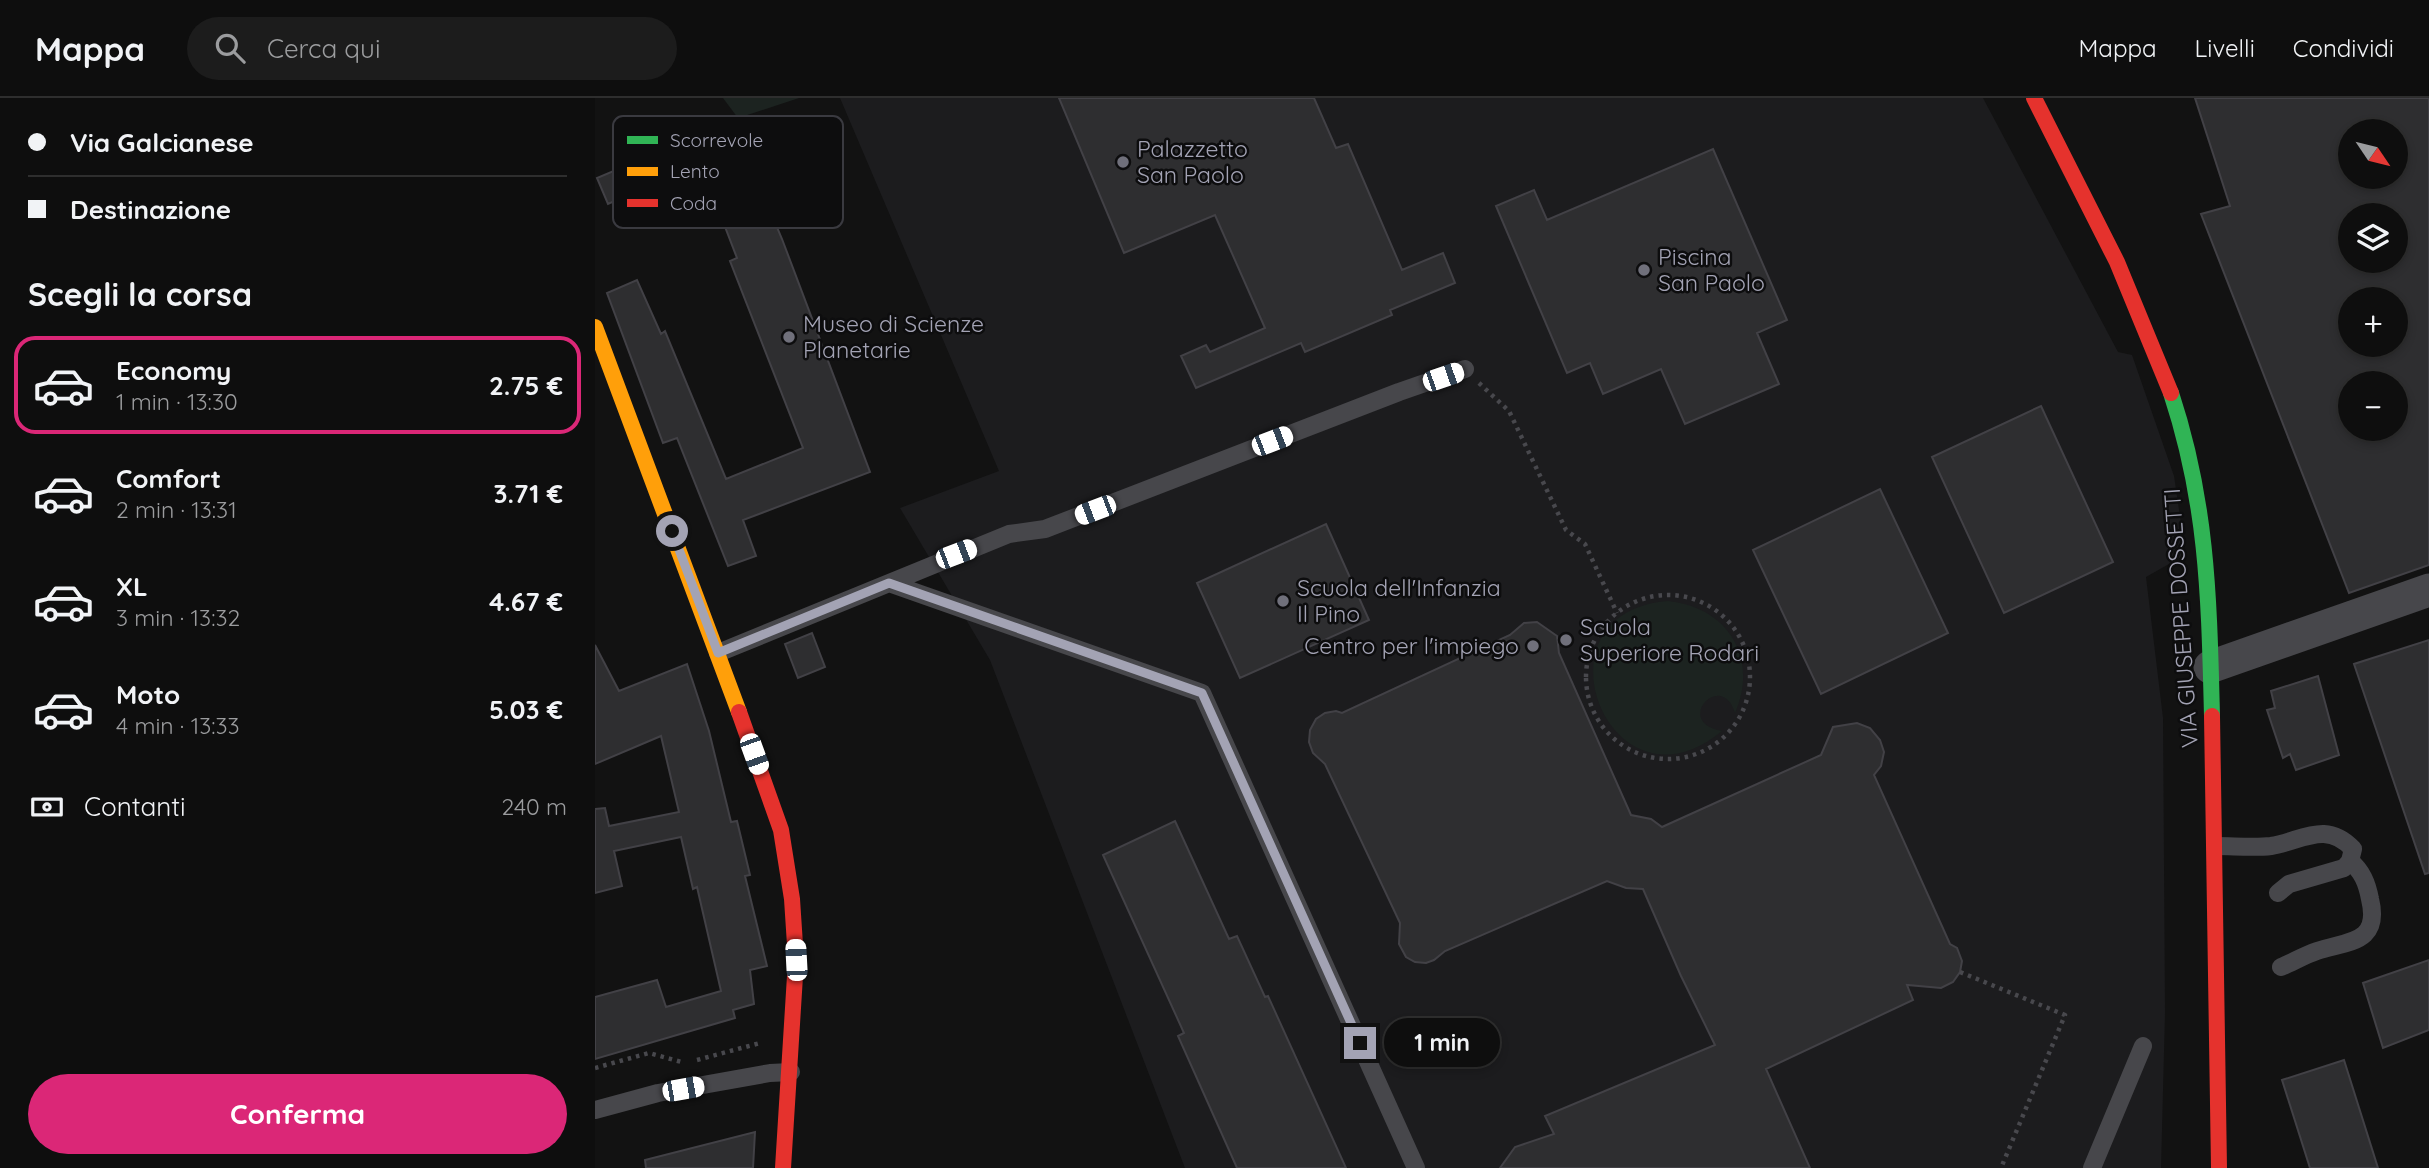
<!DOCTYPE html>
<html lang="it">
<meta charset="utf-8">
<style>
body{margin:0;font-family:Quicksand,sans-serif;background:#1c1c1c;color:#f1f3f6;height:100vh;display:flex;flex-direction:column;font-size:26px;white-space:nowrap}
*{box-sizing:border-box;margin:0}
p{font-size:23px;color:#9b9c9e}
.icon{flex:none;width:38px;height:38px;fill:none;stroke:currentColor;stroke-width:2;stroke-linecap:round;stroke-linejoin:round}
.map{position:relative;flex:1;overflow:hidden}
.drawer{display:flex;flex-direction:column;background:#0e0e0e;width:595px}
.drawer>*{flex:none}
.guide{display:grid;align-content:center;height:154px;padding:0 28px;background:#0e0e0e}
.needle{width:46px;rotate:125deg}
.fabs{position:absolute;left:1743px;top:21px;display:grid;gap:14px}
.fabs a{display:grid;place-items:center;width:70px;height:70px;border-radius:50%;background:#0e0e0e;box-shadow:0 4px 10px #0003,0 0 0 2px #2e2e2e;font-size:35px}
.end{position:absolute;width:32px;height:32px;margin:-16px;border:9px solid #a3a3b4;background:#111;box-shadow:0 0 0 4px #111}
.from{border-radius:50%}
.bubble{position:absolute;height:49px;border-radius:24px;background:#0e0e0e;box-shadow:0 4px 10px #0003,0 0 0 2px #2e2e2e;font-size:23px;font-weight:800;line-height:49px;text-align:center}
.car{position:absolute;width:21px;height:42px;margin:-21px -10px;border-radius:9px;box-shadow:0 0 5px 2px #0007;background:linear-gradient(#fff 24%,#345 0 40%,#fff 0 76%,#345 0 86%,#fff 0)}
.guide b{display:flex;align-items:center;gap:24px;height:66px;font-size:26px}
.guide b+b{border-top:2px solid #2e2e2e}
.guide i{width:18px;height:18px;background:#f1f3f6}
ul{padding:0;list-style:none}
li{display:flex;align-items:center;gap:21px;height:98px;margin:0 14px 10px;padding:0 14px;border:4px solid transparent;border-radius:21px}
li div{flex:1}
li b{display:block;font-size:26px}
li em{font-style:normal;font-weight:800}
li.selected{border-color:#db2777}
li>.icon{width:63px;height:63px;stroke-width:1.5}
h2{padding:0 28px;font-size:32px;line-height:84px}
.pay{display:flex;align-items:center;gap:18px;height:77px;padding:0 28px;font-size:26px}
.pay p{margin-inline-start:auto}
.action{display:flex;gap:14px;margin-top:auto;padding:14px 28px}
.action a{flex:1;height:80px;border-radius:42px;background:#db2777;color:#fff;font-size:28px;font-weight:800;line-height:80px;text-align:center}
header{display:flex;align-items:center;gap:42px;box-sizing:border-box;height:98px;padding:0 35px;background:#0e0e0e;border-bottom:2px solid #2e2e2e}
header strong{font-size:33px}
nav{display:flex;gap:38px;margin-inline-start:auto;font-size:24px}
.search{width:490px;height:63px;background:#1c1c1c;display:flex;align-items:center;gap:18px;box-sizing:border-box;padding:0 24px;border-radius:38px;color:#9b9c9e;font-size:26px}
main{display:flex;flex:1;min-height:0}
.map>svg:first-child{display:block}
.built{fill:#1c1c1e}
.green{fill:#1c2320}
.building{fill:#2e2e30;stroke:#424146;stroke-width:2;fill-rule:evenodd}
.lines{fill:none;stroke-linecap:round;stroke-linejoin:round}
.path{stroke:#48484d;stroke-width:4.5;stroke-dasharray:3.5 5;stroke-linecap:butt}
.lane{stroke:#47474b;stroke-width:18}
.street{stroke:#47474b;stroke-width:33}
.fast{stroke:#30b455;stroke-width:16}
.slow{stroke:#ff9f0a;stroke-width:16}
.jam{stroke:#e5322d;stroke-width:16}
.route{stroke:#a3a3b4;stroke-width:9}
.poi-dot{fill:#70707b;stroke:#0d0d0e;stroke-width:2.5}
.labels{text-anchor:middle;stroke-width:5;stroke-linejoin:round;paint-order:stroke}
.poi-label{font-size:23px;fill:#a3a3b4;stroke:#0d0d0e;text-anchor:start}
.street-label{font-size:23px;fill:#a3a3b4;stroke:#0d0d0e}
.key{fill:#0d0d0e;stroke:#3a3a40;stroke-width:2}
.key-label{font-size:19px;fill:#a3a3b4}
</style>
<header>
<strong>Mappa</strong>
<div class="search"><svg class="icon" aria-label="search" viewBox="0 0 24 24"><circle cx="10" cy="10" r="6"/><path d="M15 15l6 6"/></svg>Cerca qui</div>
<nav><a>Mappa</a><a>Livelli</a><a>Condividi</a></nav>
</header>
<main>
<section class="drawer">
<div class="guide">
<b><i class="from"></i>Via Galcianese</b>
<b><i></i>Destinazione</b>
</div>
<h2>Scegli la corsa</h2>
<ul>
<li class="selected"><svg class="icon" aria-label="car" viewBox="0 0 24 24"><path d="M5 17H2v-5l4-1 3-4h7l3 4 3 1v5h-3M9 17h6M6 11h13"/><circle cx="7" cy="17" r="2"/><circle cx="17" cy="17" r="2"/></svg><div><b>Economy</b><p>1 min · 13:30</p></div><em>2.75 €</em></li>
<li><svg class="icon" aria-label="car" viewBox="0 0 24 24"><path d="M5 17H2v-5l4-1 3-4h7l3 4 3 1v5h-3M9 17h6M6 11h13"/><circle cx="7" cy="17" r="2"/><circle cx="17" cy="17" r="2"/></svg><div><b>Comfort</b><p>2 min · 13:31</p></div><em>3.71 €</em></li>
<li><svg class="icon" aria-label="car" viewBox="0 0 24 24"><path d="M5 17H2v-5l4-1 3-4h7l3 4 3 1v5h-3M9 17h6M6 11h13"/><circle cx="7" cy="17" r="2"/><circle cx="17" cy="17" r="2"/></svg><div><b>XL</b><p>3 min · 13:32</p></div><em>4.67 €</em></li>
<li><svg class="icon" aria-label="car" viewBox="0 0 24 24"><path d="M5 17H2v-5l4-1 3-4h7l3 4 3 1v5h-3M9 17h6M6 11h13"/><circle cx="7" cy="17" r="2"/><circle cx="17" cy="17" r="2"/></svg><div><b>Moto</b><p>4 min · 13:33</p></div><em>5.03 €</em></li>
</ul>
<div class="pay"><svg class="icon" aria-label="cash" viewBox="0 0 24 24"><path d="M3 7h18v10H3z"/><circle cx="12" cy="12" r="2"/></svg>Contanti<p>240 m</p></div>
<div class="action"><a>Conferma</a></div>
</section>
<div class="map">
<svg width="1834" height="1070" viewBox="0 0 1834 1070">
<rect width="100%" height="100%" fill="#121212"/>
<path class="built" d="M245,0H1388L1523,254L1537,257L1579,378L1587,432L1588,458L1551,479L1568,620L1570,915L1566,1070H590L395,562L305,410L404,373Z"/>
<path class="green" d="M128,0H204L143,20Z
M1073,503C1133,509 1164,560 1140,615C1127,571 1077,624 1127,633C1015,726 931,514 1073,503Z"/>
<path class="building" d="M464,0H719L741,50L753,46L807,172L848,155L860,185L795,212L797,217L710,254L706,245L601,290L586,258L611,247L615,254L670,230L620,117L529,155Z
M1600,0H1834V467L1754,495L1606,116L1635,108ZM1755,33H1801V79H1755ZM1755,117H1801V163H1755ZM1755,201H1801V247H1755ZM1755,285H1801V331H1755Z
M137,23L187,141L275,374L148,422L161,458L133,468L82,340L68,345L12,195L42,182L66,236L70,233L131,381L208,350L135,163L142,160L117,95L58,118L45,92L13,106L2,80Z
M1118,51L1192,222L1162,235L1184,286L1090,326L1066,271L1008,296L995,265L972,275L901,108L939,92L952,122Z
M1446,308L1518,464L1409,515L1337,359Z
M1285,391L1353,535L1226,596L1158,452Z
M731,426L774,522L645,580L602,485Z
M942,524L962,538L964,555L1036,717L1056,721L1067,729L1226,657L1238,629L1262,625L1275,630L1285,642L1289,654L1286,668L1279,677L1355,846L1362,850L1367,863L1365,874L1358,884L1346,890L1312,887L1318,902L1171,971L1215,1070H905L920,1049L959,1036L950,1018L1120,947L1086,878L1048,791L1031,790L1012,783L850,853L839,862L831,865L820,864L811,859L804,846L805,825L730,666L718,655L714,644L715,632L721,621L730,615L741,613L747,615L915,537L929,525Z
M217,535L230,569L203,580L190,546Z
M1834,542V775L1830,776L1759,566Z
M0,547L24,593L92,566L114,633L136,724L142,723L155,777L150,778L172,868L155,872L159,906L138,912L140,920L0,961V899L62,882L71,909L126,893L102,789L98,791L86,739L19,753L27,788L0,795V711L10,710L14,728L84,714L66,638L0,666Z
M1723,578L1744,657L1701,672L1695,656L1688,660L1672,612L1680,610L1676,593Z
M580,723L634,841L642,838L670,899L673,898L751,1070H642L583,938L589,935L508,757Z
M1834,862V932L1788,950L1768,885Z
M1749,962L1783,1070H1715L1687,982Z
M160,1034L158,1070H51L50,1062Z"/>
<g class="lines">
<path class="path" d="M884,285L914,313L971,432L990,446L1022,515
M991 579a82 82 0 1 1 164 0a82 82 0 1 1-164 0Z
M1365,874L1470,917L1406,1070
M102,962L165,945
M0,970L54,955L90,965"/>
<path class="lane" d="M294,485L607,595L821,1070
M123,555L414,436L450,431L804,294L870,271
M1621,748C1639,748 1659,750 1676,748C1707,743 1731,722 1758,751L1755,763L1749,770L1694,786L1683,795
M1686,869C1698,864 1710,857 1722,853C1752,843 1786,846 1775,801C1772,785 1767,773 1755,763
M0,1012L63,995L175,975L196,974
M1497,1070L1548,948"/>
<path class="street" d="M1615,569L1834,492"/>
<path class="fast" d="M1576,295C1613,407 1614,502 1617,618"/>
<path class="slow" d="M0,229L144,614"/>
<path class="jam" d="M1439,0L1522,164L1576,295
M144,614L186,732L197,801L201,862L188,1070
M1617,618L1624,1070"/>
</g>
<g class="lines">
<path class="route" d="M77,433L123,555L294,485L607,595L765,945"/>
</g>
<g class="poi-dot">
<circle cx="528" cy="64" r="7"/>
<circle cx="1049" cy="172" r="7"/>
<circle cx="194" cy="239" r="7"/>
<circle cx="688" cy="503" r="7"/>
<circle cx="971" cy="542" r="7"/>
<circle cx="938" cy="548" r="7"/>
</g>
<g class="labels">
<g class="poi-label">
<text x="542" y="59">Palazzetto<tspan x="542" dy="26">San Paolo</tspan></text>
<text x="1063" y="167">Piscina<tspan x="1063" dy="26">San Paolo</tspan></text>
<text x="208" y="234">Museo di Scienze<tspan x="208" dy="26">Planetarie</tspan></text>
<text x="702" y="498">Scuola dell'Infanzia<tspan x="702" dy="26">Il Pino</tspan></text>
<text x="985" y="537">Scuola<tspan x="985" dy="26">Superiore Rodari</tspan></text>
<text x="924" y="556" text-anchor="end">Centro per l'impiego</text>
</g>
<g class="street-label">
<text transform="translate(1586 520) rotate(-94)" y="8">VIA GIUSEPPE DOSSETTI</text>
</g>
</g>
<rect x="18" y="18" width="230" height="112" rx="10" class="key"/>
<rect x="32" y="38" width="31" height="8" fill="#30b455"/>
<rect x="32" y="69" width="31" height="9" fill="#ff9f0a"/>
<rect x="32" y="101" width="31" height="8" fill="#e5322d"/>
<g class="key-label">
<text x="75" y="49">Scorrevole</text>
<text x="75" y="80">Lento</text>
<text x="75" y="112">Coda</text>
</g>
</svg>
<div class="fabs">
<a><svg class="needle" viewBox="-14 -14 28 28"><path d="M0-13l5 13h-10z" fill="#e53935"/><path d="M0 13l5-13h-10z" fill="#9b9c9e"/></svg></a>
<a><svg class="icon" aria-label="layers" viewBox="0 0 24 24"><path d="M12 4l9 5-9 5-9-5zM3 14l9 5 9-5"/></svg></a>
<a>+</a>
<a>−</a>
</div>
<i class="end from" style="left:77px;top:433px"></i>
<i class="end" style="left:765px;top:945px"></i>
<div class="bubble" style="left:789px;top:920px;width:116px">1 min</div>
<i class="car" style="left:848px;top:279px;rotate:71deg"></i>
<i class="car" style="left:677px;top:343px;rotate:69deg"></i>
<i class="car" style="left:500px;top:412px;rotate:249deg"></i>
<i class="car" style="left:361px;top:456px;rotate:69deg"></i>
<i class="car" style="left:159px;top:656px;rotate:160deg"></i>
<i class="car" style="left:201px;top:862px;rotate:357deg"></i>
<i class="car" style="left:88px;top:991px;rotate:80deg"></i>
</div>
</main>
